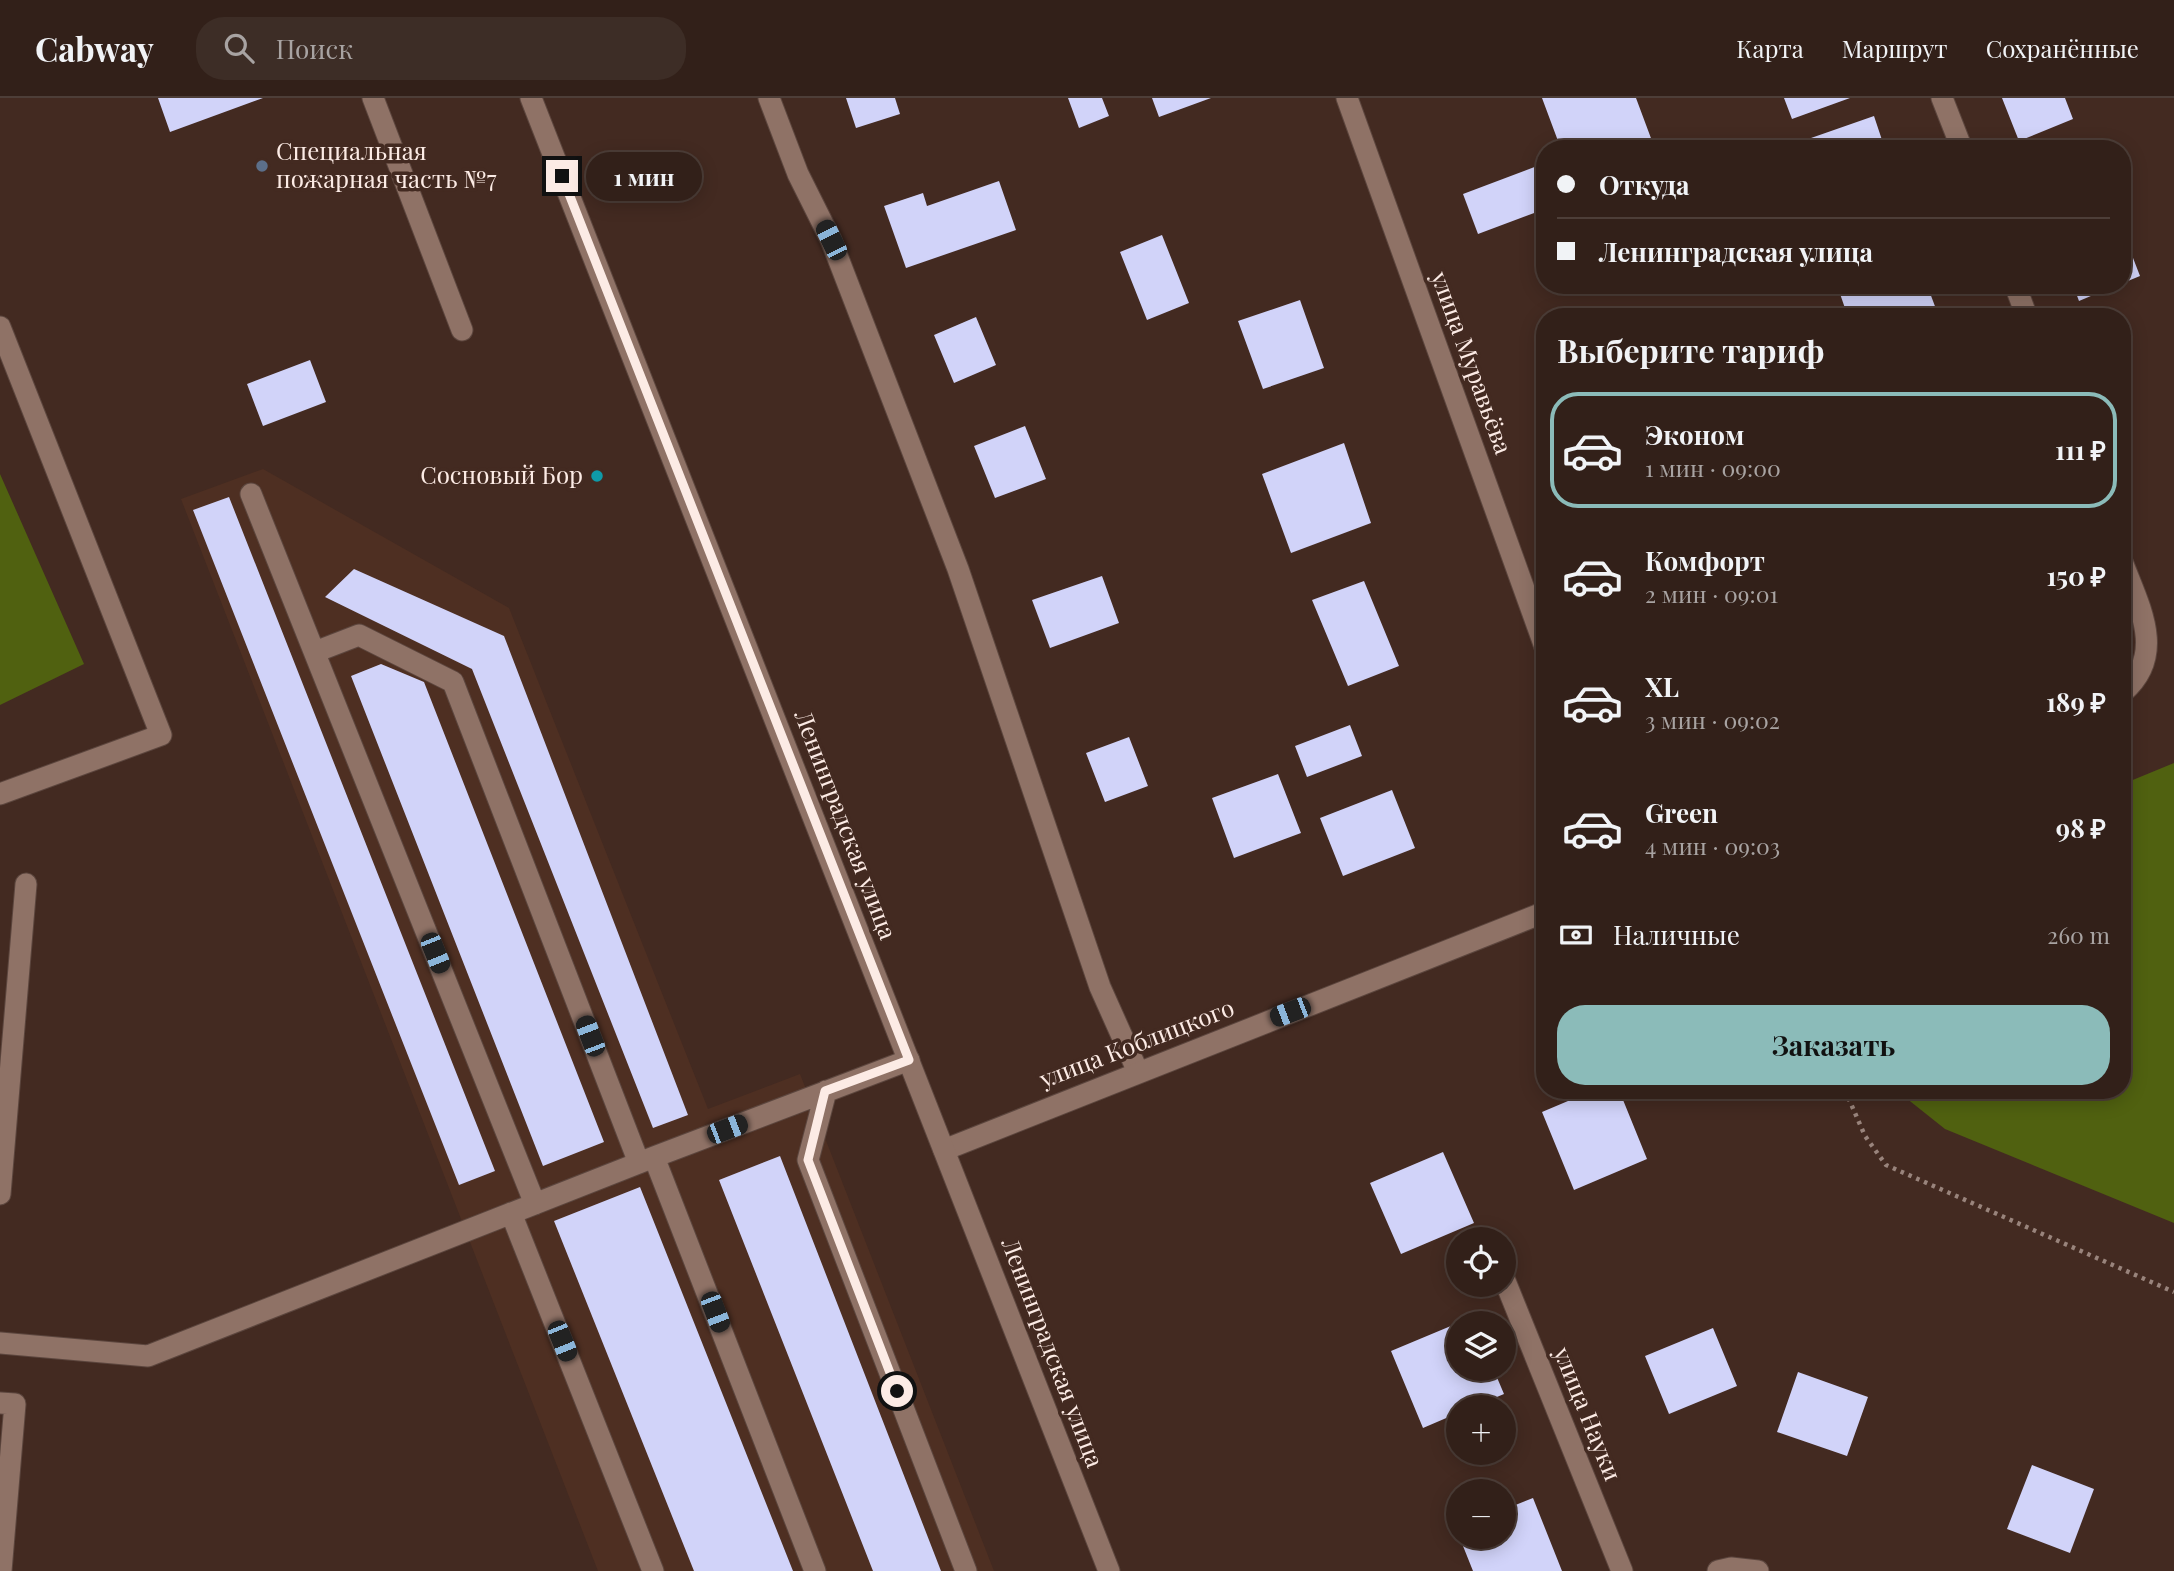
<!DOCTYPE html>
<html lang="ru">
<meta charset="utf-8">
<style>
body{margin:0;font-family:"Playfair Display",serif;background:#3d2d26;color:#f1f3f6;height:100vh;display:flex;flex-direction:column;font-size:26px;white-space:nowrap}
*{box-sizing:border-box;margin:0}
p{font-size:23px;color:#a8a3a2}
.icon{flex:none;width:38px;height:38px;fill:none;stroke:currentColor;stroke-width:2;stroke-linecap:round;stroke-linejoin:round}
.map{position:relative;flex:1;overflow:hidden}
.panel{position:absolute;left:1536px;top:210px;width:595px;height:791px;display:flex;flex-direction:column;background:#322019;border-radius:28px;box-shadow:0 4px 18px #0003,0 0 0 2px #4d3e38}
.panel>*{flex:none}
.hud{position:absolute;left:1536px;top:42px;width:595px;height:154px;border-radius:28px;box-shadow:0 4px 18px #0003,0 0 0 2px #4d3e38;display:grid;align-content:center;height:154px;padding:0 21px;background:#322019}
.fabs{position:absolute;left:1446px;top:1129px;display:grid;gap:14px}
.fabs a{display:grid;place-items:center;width:70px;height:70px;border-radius:50%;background:#322019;box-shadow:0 4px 18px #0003,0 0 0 2px #4d3e38;font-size:35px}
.end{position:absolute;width:32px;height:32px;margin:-16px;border:9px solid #fcebe5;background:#111;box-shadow:0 0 0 4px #111}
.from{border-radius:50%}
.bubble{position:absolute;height:49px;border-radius:24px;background:#322019;box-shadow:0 4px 18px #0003,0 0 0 2px #4d3e38;font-size:23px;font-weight:700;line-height:49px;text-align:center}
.car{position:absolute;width:21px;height:42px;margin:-21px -10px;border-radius:9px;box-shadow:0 0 5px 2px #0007;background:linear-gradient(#222 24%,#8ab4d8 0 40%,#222 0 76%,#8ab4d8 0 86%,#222 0)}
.hud b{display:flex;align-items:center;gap:24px;height:66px;font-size:26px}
.hud b+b{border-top:2px solid #4d3e38}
.hud i{width:18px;height:18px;background:#f1f3f6}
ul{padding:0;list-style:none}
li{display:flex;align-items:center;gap:21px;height:116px;margin:0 14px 10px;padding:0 7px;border:4px solid transparent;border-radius:28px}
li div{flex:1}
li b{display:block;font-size:26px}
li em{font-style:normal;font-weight:700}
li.on{border-color:#8bbbb9}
li>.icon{width:63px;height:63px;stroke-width:1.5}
h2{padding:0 21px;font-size:32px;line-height:84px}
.pay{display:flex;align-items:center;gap:18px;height:77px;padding:0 21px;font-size:26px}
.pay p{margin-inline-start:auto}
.button{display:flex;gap:14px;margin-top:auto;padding:14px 21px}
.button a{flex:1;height:80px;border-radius:28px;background:#8bbbb9;color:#111;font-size:28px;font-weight:700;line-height:80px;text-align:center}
header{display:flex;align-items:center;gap:42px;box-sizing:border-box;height:98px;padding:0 35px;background:#322019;border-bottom:2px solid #4d3e38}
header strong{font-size:33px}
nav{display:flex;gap:38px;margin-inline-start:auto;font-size:24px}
.search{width:490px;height:63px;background:#3d2d26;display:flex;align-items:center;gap:18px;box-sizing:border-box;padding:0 24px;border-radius:28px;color:#a8a3a2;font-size:26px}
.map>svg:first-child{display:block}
.built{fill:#4e2f22}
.forest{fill:#506110}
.building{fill:#d1d3f9}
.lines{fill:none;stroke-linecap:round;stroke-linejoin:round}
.service-casing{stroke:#5c463e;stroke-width:23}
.minor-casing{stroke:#5c463e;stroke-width:23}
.secondary-casing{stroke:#5c463e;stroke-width:23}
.path{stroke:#99847c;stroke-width:4.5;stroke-dasharray:3.5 5;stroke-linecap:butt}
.service{stroke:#8f7266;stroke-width:21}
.minor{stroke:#8f7266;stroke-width:21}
.secondary{stroke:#8f7266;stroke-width:21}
.route{stroke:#fcebe5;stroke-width:9}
.service-dot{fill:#5c6f8a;stroke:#432a21;stroke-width:2.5}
.culture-dot{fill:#0f9aa8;stroke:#432a21;stroke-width:2.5}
.labels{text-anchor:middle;stroke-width:7;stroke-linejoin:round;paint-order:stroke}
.poi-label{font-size:24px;fill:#fcebe5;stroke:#432a21;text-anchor:start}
.street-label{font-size:24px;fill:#fcebe5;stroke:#432a21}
</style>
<header>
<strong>Cabway</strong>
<div class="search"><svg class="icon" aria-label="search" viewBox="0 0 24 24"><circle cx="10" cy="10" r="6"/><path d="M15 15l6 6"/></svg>Поиск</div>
<nav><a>Карта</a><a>Маршрут</a><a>Сохранённые</a></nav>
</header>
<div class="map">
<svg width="2174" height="1473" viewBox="0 0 2174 1473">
<rect width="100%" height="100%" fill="#432a21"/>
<path class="built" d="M263,371L509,510L708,1011L800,976L994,1473H598L181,401Z"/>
<path class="forest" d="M0,376L84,566L0,607Z
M2174,665V1125L1945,1031L1896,992H2123V686Z"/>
<path class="building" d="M158,0H263L170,34Z
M846,0H895L900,16L856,30Z
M1068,0H1102L1109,18L1079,30Z
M1152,0H1211L1159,19Z
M1542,0H1636L1655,51H1561Z
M1784,0H1850L1792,21Z
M2002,0H2065L2073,21L2019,43Z
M1874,18L1885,51H1793L1791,47Z
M1545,65V111L1478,136L1463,96Z
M999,83L1016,132L906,170L884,108L923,95L927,108Z
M2123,134L2140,178L2123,185Z
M1162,137L1189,205L1147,222L1120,154Z
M1837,187H1927L1939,219H1848Z
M2073,187H2117L2079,203Z
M1300,202L1324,270L1263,291L1238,223Z
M976,219L996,267L954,285L934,237Z
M310,262L326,304L263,328L247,286Z
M1025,328L1046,381L995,400L974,348Z
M1344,345L1371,425L1291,455L1262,376Z
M229,399L495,1073L459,1087L193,412Z
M354,471L504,538L688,1017L653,1030L472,571L325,499Z
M1102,478L1119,525L1050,550L1032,502Z
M1364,483L1399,568L1348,588L1312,502Z
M381,566L424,584L604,1044L543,1068L351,578Z
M1350,627L1362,658L1307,679L1295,648Z
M1129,639L1148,688L1105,704L1086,655Z
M1278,676L1301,735L1234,760L1212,700Z
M1392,692L1415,750L1343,778L1320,720Z
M1594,992H1619L1647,1061L1574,1092L1542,1014Z
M1443,1054L1474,1125L1401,1156L1370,1085Z
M780,1058L941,1473H873L719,1082Z
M640,1089L793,1473H694L554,1123Z
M1458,1225V1270H1493L1504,1296L1473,1309H1458V1315L1423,1330L1391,1253Z
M1713,1230L1737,1288L1669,1316L1645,1258Z
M1798,1274L1868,1299L1847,1358L1777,1334Z
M2032,1367L2094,1391L2070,1455L2007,1431Z
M1533,1400L1562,1473H1473L1459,1438H1503V1412Z"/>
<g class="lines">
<defs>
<path id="service" d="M373,0L462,232
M769,0L798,76L831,142L958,471L1100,889L1138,974
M0,229L161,637L0,696
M251,396L535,1106
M315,554L359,537L453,584L639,1065
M826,993L808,1062L966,1473
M654,1059L815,1473
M0,1096L26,786
M511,1115L653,1473
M0,1245L148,1258L654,1059L909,962
M0,1305L15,1306L1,1473"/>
<path id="minor" d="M1347,0L1545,549
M1942,0L1962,51
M2015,187L2027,219
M2123,466C2140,510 2166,557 2123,594
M944,1052L1545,814
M1503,1178L1622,1473
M1718,1473L1731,1470L1758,1473"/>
<path id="secondary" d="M531,0L1109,1473"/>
</defs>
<use href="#service" class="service-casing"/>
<use href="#minor" class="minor-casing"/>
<use href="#secondary" class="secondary-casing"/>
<path class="path" d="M1845,992L1865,1038L1886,1067L2174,1194"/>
<use href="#service" class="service"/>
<use href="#minor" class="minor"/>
<use href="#secondary" class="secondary"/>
</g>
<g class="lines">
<path class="route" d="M562,78L909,962L825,993L808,1062L897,1293"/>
</g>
<circle class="service-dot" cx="262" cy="68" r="7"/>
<circle class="culture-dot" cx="597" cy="378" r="7"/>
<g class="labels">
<g class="poi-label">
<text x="276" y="62">Специальная<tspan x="276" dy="28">пожарная часть №7</tspan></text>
<text x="583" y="386" text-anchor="end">Сосновый Бор</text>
</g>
<g class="street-label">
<text transform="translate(1471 265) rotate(70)" y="8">улица Муравьёва</text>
<text transform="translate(845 727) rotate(69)" y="8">Ленинградская улица</text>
<text transform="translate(1137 946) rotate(-21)" y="8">улица Коблицкого</text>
<text transform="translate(1052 1255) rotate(69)" y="8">Ленинградская улица</text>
<text transform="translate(1587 1316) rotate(68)" y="8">улица Науки</text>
</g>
</g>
</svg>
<div class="fabs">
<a><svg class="icon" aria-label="locate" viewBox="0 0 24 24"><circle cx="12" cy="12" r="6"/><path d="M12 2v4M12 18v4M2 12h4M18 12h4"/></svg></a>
<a><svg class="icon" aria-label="layers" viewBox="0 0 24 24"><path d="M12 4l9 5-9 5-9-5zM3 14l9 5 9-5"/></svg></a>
<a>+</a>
<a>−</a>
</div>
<i class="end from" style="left:897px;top:1293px"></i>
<i class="end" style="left:562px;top:78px"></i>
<div class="bubble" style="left:586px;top:54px;width:116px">1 мин</div>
<i class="car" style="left:831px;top:142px;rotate:334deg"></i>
<i class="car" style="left:435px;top:855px;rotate:158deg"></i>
<i class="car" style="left:1290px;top:914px;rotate:249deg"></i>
<i class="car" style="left:590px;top:938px;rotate:339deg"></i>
<i class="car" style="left:727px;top:1031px;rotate:69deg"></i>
<i class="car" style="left:715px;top:1214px;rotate:159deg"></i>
<i class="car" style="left:562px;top:1243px;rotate:158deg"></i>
<div class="hud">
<b><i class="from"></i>Откуда</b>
<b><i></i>Ленинградская улица</b>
</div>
<section class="panel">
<h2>Выберите тариф</h2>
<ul>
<li class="on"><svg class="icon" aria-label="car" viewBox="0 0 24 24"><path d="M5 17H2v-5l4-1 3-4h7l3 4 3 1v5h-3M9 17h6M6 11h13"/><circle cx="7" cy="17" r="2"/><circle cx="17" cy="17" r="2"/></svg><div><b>Эконом</b><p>1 мин · 09:00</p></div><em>111 ₽</em></li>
<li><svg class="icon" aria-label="car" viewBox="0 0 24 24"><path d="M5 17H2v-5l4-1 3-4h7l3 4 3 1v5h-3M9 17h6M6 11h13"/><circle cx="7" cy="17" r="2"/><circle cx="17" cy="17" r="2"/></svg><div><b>Комфорт</b><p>2 мин · 09:01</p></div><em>150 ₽</em></li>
<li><svg class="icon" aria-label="car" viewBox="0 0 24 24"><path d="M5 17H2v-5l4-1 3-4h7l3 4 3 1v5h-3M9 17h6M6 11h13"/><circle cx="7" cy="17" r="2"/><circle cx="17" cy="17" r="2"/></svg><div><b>XL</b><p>3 мин · 09:02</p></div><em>189 ₽</em></li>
<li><svg class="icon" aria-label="car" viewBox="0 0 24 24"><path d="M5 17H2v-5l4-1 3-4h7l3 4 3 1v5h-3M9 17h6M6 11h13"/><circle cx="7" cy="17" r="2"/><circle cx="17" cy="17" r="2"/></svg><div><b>Green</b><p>4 мин · 09:03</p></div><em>98 ₽</em></li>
</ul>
<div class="pay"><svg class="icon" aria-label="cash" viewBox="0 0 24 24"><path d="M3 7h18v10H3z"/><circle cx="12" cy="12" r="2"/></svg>Наличные<p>260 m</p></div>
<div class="button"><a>Заказать</a></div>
</section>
</div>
